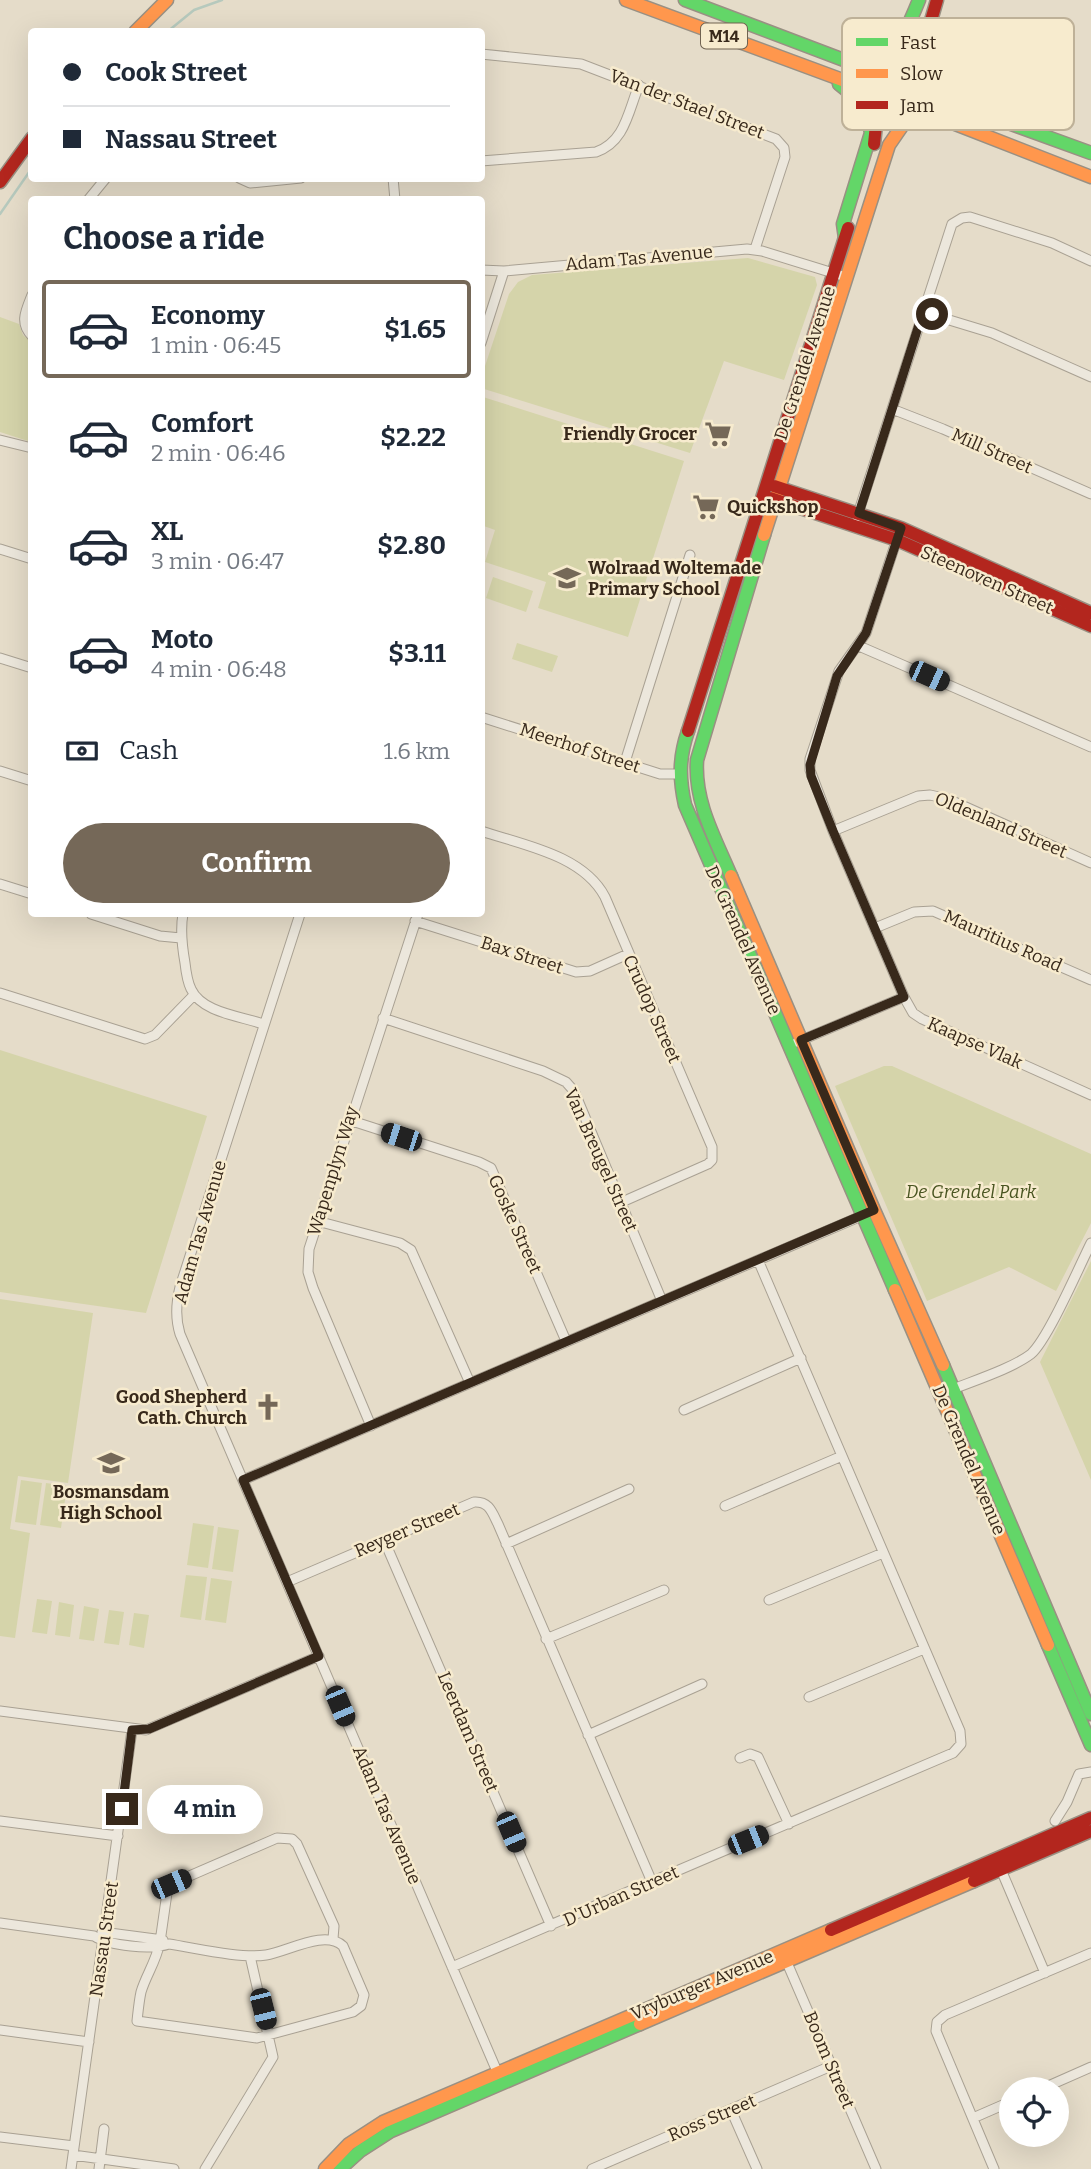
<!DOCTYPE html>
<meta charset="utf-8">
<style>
body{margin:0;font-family:Bitter,serif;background:#f2f2f3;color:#1f2937;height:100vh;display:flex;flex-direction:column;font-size:26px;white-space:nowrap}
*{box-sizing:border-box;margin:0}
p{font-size:23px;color:#747a83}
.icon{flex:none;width:38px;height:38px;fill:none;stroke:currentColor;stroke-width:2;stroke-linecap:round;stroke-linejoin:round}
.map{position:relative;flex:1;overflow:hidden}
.sheet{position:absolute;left:28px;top:196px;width:457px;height:721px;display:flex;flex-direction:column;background:#fff;border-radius:7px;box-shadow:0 7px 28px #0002}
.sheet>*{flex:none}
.guide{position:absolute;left:28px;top:28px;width:457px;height:154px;border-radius:7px;box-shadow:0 7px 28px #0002;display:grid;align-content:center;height:154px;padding:0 35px;background:#fff}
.tools{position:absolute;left:999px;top:2077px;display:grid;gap:14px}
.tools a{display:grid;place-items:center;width:70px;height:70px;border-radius:50%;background:#fff;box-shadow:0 7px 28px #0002;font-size:35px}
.end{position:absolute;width:32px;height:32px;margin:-16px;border:9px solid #38291b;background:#fff;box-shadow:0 0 0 4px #fff}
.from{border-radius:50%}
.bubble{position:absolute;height:49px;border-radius:24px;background:#fff;box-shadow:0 7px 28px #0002;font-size:23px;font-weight:700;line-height:49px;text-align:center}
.car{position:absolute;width:21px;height:42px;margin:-21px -10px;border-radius:9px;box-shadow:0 0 5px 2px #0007;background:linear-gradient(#222 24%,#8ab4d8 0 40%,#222 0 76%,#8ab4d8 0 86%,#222 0)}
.guide b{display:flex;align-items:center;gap:24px;height:66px;font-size:26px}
.guide b+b{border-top:2px solid #e0e1e3}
.guide i{width:18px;height:18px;background:#1f2937}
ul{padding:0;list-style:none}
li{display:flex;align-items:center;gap:21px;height:98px;margin:0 14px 10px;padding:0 21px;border:4px solid transparent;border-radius:7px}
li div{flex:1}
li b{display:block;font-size:26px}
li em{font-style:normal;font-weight:700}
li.active{border-color:#756858}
li>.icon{width:63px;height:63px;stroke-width:1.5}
h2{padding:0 35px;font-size:32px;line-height:84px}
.pay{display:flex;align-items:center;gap:18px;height:77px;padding:0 35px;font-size:26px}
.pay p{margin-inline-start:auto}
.button{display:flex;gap:14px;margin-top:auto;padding:14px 35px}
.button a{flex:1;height:80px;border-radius:42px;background:#756858;color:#fff;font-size:28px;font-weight:700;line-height:80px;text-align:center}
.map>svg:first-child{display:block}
.green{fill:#d5d4aa}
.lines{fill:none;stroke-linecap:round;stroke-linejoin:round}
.stream{stroke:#b6c9bd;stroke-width:2.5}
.street-casing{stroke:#a9a193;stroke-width:11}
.fast-casing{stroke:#999083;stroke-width:15}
.slow-casing{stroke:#999083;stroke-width:15}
.jam-casing{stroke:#999083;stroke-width:15}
.street{stroke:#ece7dc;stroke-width:9}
.fast{stroke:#63d668;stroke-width:12}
.slow{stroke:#ff974d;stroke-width:12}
.jam{stroke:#b3261e;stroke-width:12}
.route{stroke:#38291b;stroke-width:9}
.labels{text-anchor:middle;stroke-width:5;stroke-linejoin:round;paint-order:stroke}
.shield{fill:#f7ebce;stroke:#716351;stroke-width:2}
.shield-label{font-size:16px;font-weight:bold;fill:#38291b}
.street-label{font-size:18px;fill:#38291b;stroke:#f7ebce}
.poi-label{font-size:18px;font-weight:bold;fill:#38291b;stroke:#f7ebce;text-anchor:end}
.park-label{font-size:18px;font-style:italic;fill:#495521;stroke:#f7ebce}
.key{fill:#f7ebce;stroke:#beb198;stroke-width:2}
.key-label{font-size:19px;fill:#38291b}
</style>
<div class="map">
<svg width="1091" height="2169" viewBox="0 0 1091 2169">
<rect width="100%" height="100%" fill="#e5dcc9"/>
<path class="green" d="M748,258L815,277L817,285L784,380L724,361L690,453L481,388V378L509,294L518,282L532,275Z
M0,317L19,324L23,335L31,342V442L0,432Z
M483,397L684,461L628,637L538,608L546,582L485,562L495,530L481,525Z
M493,577L533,591L526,612L486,598Z
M517,643L558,656L552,672L512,659Z
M0,1050L207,1116L146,1313L0,1292Z
M884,1066H892L1091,1154V1223L1056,1291L1009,1267L927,1301L835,1086Z
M1091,1261V1480L1040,1362Z
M0,1299L93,1313L68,1483L18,1476L10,1529L30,1533L15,1638L0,1636Z
M21,1480L42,1483L36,1525L15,1522Z
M46,1483L67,1486L61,1528L40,1525Z
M193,1523L214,1526L208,1568L187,1565Z
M218,1527L239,1530L233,1572L212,1569Z
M186,1575L207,1577L201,1620L180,1617Z
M211,1578L232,1581L226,1623L205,1620Z
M37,1599L52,1601L47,1634L32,1632Z
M59,1602L74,1605L70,1637L55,1635Z
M84,1606L99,1609L94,1641L79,1639Z
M109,1610L124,1612L119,1645L104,1643Z
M134,1613L149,1615L144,1648L129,1645Z"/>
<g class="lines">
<path class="stream" d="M167,32L194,10L222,0
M0,214L32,168"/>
<defs>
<path id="street" d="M481,54L581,64L776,139L784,148L785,157L755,249
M481,161L596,152C625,142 628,112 639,85
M239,178L250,183L301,178
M393,178L395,200
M88,200L106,178
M481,270L504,271L747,249L762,251L846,277
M32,295C26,310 19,323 32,336
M923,312L992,333L1091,377
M481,343L504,271
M892,409L943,429L1091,494
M0,440L32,448
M857,517L952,224L962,218L970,217L1052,243L1091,261
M898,536L866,633L839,671L810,759V770L833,831L904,997
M0,549L32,559
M859,646L1091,747
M0,658L32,668
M481,717L660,774H679
M625,762L690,555
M0,771L32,781
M481,831C523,845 583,855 605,897L712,1147V1160L708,1164L622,1202
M833,831L918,796L930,795L948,799L1091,863
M0,884L32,894
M91,914L160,936L181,938
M183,914C180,930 182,946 185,963C186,972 187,981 191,989C202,1013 241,1016 263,1024
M300,914L180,1287C176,1303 175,1318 180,1334L499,2076
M415,921L576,972L590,971L628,954
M875,928L914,912L933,911L1091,980
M0,993L145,1039L155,1035L194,995
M383,1018L543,1071L566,1082L574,1091L662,1301
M797,1042L904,997L913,1013L922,1019L1091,1095
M349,1120L479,1162L491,1168L566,1341
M317,1221L400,1243L411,1250L470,1383
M941,1394C966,1383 1010,1370 1031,1354C1048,1339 1079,1267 1091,1243
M684,1410L801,1358
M371,1426L313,1288L308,1272L309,1249L418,914
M243,1480L866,1214
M725,1506L842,1456
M384,1540L551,1926
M506,1544L629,1489
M287,1582L474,1502C489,1501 492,1512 498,1524L652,1882
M769,1600L883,1553
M546,1639L664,1590
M809,1697L924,1649
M0,1711L146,1730L319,1656
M588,1735L702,1684
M740,1758L750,1754L758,1757L789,1824
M0,1821L118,1836
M1055,1821L1067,1802L1079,1774L1091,1772
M999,1865L1045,1973
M0,1923L94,1936C110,1946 151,1950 169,1944C195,1948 241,1959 266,1955C287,1952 325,1929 343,1946L364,1995L361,2006L353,2012L257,2038L137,2021C138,2012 139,2001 141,1992C146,1975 156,1962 160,1942L167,1893L171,1884L277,1838L292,1839L297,1844L334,1926L333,1939
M102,1932L163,1940
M785,1958L876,2169
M452,1967L953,1753L961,1744L960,1731L758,1260
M0,2030L89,2042
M1039,2090L1091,2067
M731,2110L757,2169
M973,2118L1012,2101
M0,2137L74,2146
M73,2155L174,2169
M71,2169L132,1730
M99,2169L104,2129
M205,2169L273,2057L250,1956
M592,2169L831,2066
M994,2169L936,2031L937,2022L945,2015L1091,1953"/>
<path id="fast" d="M685,0L857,65L883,68
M855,58C896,59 905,34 919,0
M873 90a28 28 0 1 1 56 0a28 28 0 1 1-56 0Z
M926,78L937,91L951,102L1091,153
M839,84C856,97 868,111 871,133L843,224L845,238
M688,731C679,757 679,778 685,805L895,1290
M731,876C715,838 694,802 697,760L764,535
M943,1365L1091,1714
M1048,1645L1091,1745
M340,2169L360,2151L391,2131L640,2024"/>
<path id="slow" d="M626,0L856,85L873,95
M135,32L167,0
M913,115L950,122L1091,177
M764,535L889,145L909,116
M731,876L874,1210L943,1365
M895,1290L1048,1645
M640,2024L974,1881
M325,2169L349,2144L383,2122L831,1930"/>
<path id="jam" d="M924,74L923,48L937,0
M874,144L878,106
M0,182L32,138
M774,486L901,528L1091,613
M770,498L897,540L1091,626
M688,731L848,228
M974,1881L1091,1831
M831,1930L1091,1818"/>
</defs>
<use href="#street" class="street-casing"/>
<use href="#fast" class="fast-casing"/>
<use href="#slow" class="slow-casing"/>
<use href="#jam" class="jam-casing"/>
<use href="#street" class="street"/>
<use href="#fast" class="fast"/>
<use href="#slow" class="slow"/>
<use href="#jam" class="jam"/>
</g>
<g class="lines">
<path class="route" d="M122,1809L132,1730L149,1729L319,1656L243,1480L874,1210L801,1040L904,997L833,831L811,776L810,765L837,676L866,633L901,528L859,513L923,312L932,314"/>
</g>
<defs>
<symbol id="supermarket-bare" viewBox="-9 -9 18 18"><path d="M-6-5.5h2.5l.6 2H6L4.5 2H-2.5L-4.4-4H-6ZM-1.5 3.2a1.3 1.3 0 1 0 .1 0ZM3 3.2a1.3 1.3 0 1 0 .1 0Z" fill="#756858" stroke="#f7ebce" stroke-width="2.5" paint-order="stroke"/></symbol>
<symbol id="school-bare" viewBox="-9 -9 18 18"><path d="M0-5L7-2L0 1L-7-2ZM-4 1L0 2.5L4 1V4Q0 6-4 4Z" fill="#756858" stroke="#f7ebce" stroke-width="2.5" paint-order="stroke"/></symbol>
<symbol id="church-bare" viewBox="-9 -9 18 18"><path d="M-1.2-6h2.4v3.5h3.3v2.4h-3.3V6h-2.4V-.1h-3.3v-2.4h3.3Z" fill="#756858" stroke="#f7ebce" stroke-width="2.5" paint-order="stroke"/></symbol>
</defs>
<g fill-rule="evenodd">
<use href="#supermarket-bare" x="699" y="415" width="38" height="38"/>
<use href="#supermarket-bare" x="687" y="488" width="38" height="38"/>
<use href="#school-bare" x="548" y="559" width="38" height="38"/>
<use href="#church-bare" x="249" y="1388" width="38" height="38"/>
<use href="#school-bare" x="92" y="1444" width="38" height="38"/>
</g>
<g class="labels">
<rect class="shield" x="701" y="23.5" width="46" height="25" rx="5"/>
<g class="shield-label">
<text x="724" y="42">M14</text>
</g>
<g class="street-label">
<text transform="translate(687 104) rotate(21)" y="6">Van der Stael Street</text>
<text transform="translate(639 258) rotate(-5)" y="6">Adam Tas Avenue</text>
<text transform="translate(805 363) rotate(-72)" y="6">De Grendel Avenue</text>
<text transform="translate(992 451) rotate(24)" y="6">Mill Street</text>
<text transform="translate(987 580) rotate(24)" y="6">Steenoven Street</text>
<text transform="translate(580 748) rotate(18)" y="6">Meerhof Street</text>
<text transform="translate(1001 825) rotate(23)" y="6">Oldenland Street</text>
<text transform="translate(743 940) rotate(66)" y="6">De Grendel Avenue</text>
<text transform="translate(1003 941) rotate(24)" y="6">Mauritius Road</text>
<text transform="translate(522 955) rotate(18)" y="6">Bax Street</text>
<text transform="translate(652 1009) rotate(66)" y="6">Crudop Street</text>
<text transform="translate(975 1043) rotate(24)" y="6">Kaapse Vlak</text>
<text transform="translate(601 1160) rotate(66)" y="6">Van Breugel Street</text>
<text transform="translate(333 1171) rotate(-73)" y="6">Wapenplyn Way</text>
<text transform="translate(515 1224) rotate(66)" y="6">Goske Street</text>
<text transform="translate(200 1232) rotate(-74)" y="6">Adam Tas Avenue</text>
<text transform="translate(969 1460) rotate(67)" y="6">De Grendel Avenue</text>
<text transform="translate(407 1530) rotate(-23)" y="6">Reyger Street</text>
<text transform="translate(468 1732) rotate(67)" y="6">Leerdam Street</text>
<text transform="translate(387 1815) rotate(67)" y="6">Adam Tas Avenue</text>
<text transform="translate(621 1896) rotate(-24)" y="6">D'Urban Street</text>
<text transform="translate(104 1939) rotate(-82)" y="6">Nassau Street</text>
<text transform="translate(702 1985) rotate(-23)" y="6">Vryburger Avenue</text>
<text transform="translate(829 2060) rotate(67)" y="6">Boom Street</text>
<text transform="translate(712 2118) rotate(-23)" y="6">Ross Street</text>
</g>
<g class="poi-label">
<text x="697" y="440">Friendly Grocer</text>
<text x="727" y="513" text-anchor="start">Quickshop</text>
<text x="588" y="574" text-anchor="start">Wolraad Woltemade<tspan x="588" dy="21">Primary School</tspan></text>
<text x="247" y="1403">Good Shepherd<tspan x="247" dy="21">Cath. Church</tspan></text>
<text x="111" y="1498" text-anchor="middle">Bosmansdam<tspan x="111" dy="21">High School</tspan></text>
</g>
<g class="park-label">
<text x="971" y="1198">De Grendel Park</text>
</g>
</g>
<rect x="842" y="18" width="232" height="112" rx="10" class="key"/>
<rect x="856" y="38" width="32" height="8" fill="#63d668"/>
<rect x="856" y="69" width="32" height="9" fill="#ff974d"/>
<rect x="856" y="101" width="32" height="8" fill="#b3261e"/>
<g class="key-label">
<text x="900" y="49">Fast</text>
<text x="900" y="80">Slow</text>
<text x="900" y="112">Jam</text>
</g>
</svg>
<div class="tools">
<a><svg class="icon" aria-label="locate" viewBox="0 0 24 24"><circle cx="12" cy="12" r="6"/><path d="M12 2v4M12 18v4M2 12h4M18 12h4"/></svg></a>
</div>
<i class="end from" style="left:932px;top:314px"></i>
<i class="end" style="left:122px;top:1809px"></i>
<div class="bubble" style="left:147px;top:1785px;width:116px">4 min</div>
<i class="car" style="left:929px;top:676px;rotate:114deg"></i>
<i class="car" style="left:401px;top:1137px;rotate:288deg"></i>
<i class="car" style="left:340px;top:1706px;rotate:157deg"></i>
<i class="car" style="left:511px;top:1832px;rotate:157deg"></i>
<i class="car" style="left:748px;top:1840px;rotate:68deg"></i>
<i class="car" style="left:171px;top:1884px;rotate:67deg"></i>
<i class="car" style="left:263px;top:2009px;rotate:166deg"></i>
<div class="guide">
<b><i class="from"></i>Cook Street</b>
<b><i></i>Nassau Street</b>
</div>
<section class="sheet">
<h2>Choose a ride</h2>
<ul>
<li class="active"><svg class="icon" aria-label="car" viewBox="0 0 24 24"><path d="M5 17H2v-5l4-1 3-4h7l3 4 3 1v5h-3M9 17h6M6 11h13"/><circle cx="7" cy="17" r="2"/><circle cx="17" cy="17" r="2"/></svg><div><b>Economy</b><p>1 min · 06:45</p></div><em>$1.65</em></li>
<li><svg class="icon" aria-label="car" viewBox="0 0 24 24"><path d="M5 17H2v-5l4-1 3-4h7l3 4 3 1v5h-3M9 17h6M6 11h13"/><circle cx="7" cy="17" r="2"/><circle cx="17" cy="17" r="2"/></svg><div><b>Comfort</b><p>2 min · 06:46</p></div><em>$2.22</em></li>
<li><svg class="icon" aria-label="car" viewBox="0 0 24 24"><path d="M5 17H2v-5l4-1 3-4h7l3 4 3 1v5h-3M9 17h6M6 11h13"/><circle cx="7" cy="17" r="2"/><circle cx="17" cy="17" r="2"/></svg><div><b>XL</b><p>3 min · 06:47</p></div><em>$2.80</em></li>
<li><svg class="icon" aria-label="car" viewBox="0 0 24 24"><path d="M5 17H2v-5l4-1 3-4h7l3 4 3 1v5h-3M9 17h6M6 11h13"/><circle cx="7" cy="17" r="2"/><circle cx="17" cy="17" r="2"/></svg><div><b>Moto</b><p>4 min · 06:48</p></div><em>$3.11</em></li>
</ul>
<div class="pay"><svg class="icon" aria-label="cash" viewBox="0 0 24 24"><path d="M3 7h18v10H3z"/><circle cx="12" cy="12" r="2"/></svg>Cash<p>1.6 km</p></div>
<div class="button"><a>Confirm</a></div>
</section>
</div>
